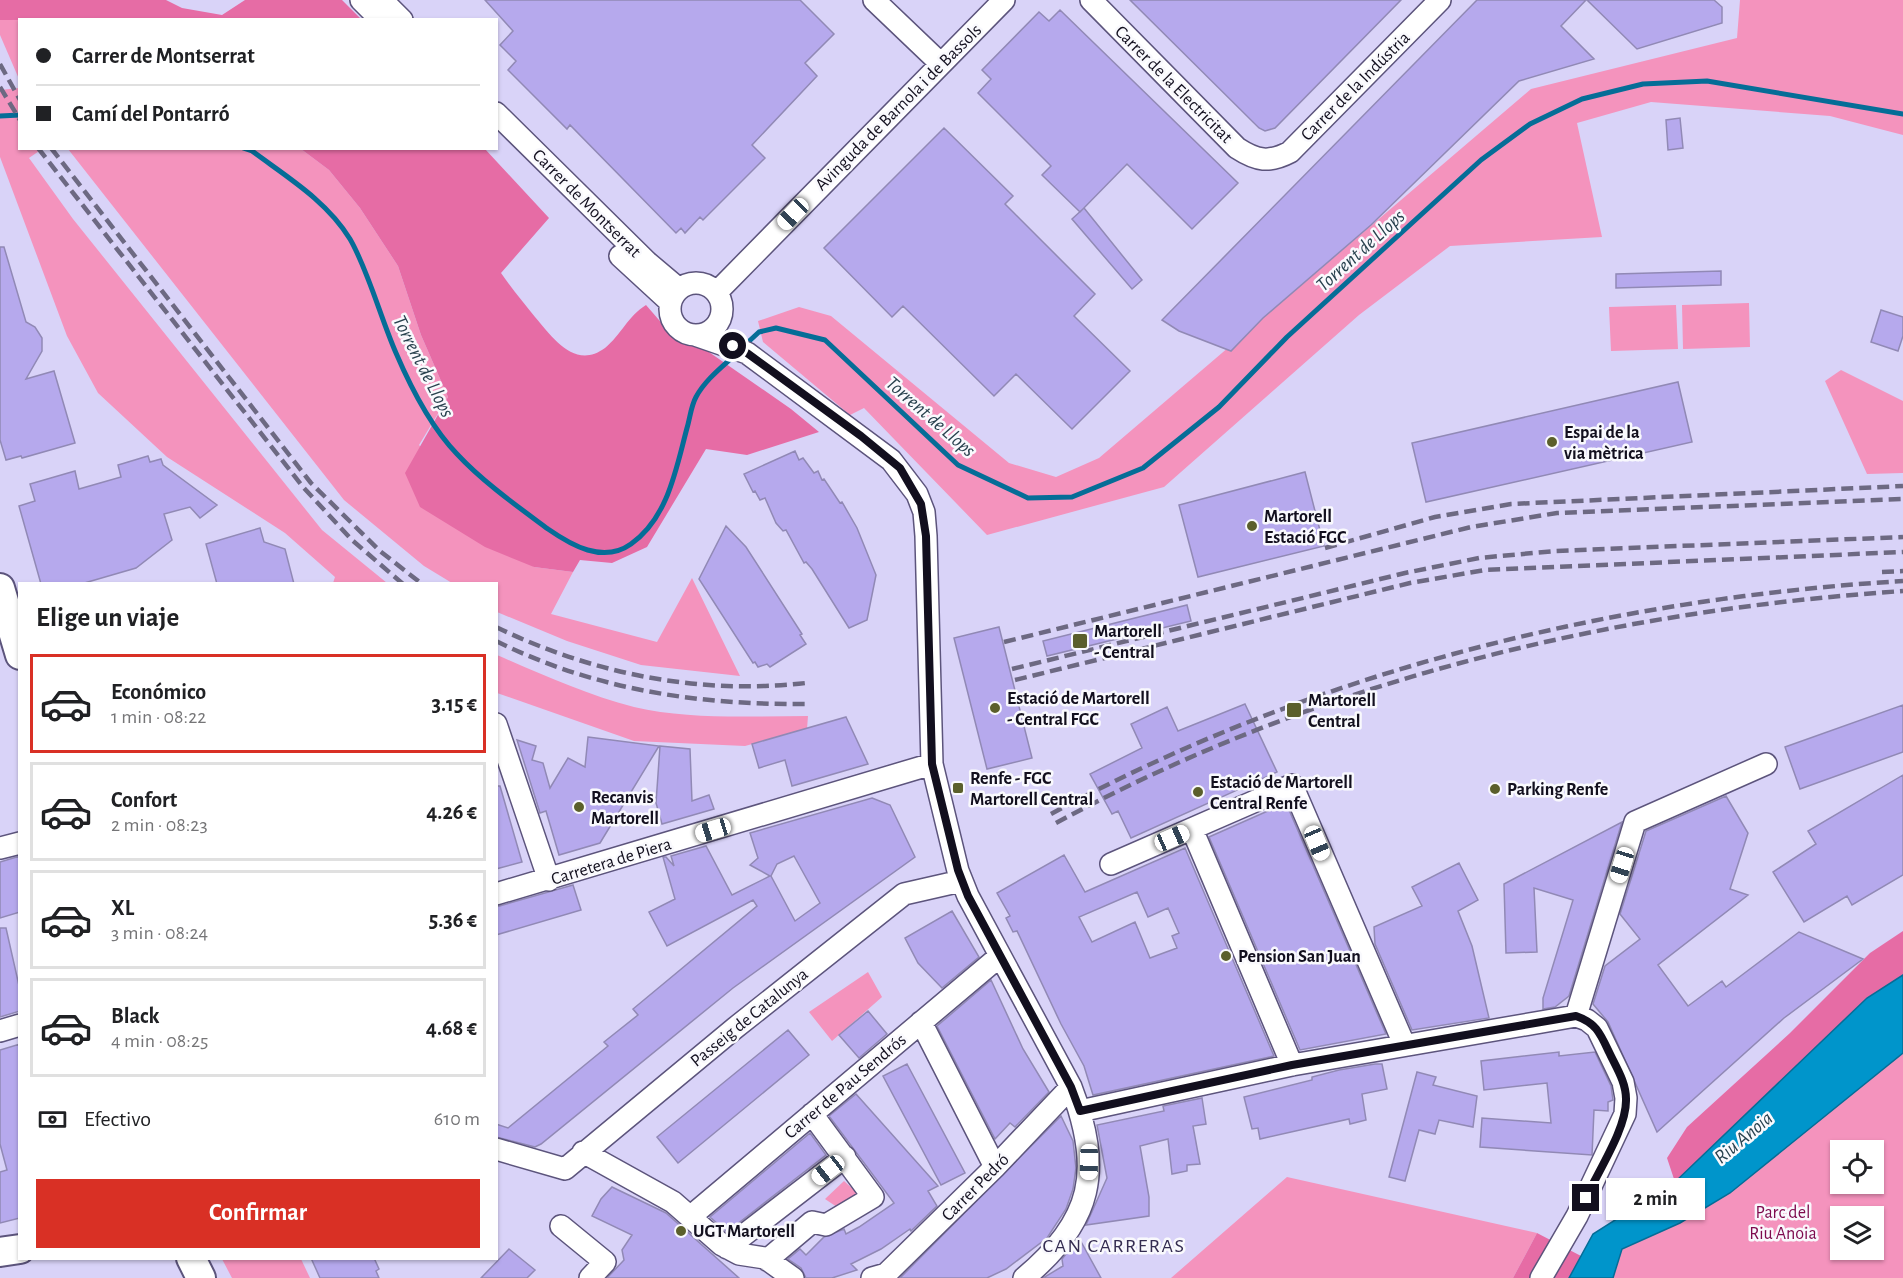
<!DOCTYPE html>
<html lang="es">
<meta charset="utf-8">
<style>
body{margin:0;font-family:"Alegreya Sans",sans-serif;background:#f2f2f2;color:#202124;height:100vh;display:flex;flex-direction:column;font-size:22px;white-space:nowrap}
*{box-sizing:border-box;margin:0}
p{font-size:20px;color:#757577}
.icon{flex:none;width:33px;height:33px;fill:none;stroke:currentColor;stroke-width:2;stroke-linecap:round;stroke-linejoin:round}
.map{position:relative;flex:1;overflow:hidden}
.sheet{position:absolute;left:18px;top:582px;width:480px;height:678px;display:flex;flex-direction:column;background:#fff;border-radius:0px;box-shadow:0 2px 4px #0004}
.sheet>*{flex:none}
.guide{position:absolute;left:18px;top:18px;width:480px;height:132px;border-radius:0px;box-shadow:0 2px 4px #0004;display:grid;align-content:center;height:132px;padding:0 18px;background:#fff}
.tools{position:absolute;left:1830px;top:1140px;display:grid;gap:12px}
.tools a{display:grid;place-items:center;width:54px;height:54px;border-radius:0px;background:#fff;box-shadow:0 2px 4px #0004;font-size:30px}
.end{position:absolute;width:27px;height:27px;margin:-14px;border:8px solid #120f1e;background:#fff;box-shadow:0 0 0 3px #fff}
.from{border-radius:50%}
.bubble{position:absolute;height:42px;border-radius:0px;background:#fff;box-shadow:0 2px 4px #0004;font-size:20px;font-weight:700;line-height:42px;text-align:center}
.car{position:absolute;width:18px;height:36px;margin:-18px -9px;border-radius:8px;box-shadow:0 0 4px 2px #0007;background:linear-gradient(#fff 24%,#345 0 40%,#fff 0 76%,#345 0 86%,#fff 0)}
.guide b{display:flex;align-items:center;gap:21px;height:57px;font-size:22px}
.guide b+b{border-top:2px solid #e0e0e0}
.guide i{width:15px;height:15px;background:#202124}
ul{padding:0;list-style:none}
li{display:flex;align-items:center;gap:18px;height:99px;margin:0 12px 9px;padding:0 6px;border:3px solid #e0e0e0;border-radius:0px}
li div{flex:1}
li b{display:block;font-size:22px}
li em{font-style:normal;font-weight:700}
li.active{border-color:#d93025}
li>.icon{width:54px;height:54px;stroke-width:1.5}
h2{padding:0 18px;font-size:27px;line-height:72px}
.pay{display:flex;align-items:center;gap:15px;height:66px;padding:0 18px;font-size:22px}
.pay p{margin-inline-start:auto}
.action{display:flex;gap:12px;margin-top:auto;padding:12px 18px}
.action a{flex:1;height:69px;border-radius:0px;background:#d93025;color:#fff;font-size:24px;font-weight:700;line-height:69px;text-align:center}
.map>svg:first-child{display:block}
.green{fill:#f493bd;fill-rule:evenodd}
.forest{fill:#e66ca5}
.water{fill:#0095cb;stroke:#056d97;stroke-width:1.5}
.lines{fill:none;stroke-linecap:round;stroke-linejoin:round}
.stream{stroke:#056d97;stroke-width:5}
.building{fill:#b6a9ed;stroke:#9189b5;stroke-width:1.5;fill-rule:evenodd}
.street-casing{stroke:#5c547c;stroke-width:24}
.secondary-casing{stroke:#5c547c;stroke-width:32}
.street{stroke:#fff;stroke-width:21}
.secondary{stroke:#fff;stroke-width:28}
.rail{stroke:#6d6982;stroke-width:4.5;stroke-dasharray:12 6;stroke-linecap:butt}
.route{stroke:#120f1e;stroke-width:8}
.poi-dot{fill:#5b5f2c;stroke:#f9f9fd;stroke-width:2}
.labels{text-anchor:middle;stroke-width:5;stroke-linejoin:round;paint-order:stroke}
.street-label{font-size:18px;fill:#120f1e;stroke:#f9f9fd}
.poi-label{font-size:18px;font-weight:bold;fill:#120f1e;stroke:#f9f9fd;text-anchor:start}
.park-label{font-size:18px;fill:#7d094d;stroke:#f9f9fd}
.water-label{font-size:20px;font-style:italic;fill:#28414e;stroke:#f9f9fd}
.neighbourhood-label{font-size:20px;letter-spacing:1.5px;fill:#342c51;stroke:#f9f9fd}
</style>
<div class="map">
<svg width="1903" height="1278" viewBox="0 0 1903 1278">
<rect width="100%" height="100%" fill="#d9d3f8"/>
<path class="green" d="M1740,0H1903V135L1830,116L1651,102L1577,123L1602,237L1450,246L1359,315L1164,487L987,535L864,408L850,415L763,342L758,321L799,307L831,316L1009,463L1056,477L1099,458L1531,89L1737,38Z
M35,19H41L20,20L19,79L0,35V20Z
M19,88L20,148L42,149L29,158L73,219L322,530L387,583H333L335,577L285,533L167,457L98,393L67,336L0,157V90Z
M68,149H301L329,170L360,208L398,266L421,335L448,397L419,445L534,567L573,572L551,614L657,642L692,578L740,676L641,665L567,641L497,612L496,584L452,583L424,566L344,500Z
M1749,303L1750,347L1683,349L1682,305Z
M1676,305L1678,349L1611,351L1609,307Z
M1841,370L1903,401V473L1867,474L1825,381Z
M497,655C541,674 587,695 634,707C690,720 751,716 808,716L807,729L745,746L634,741L497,693Z
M868,972L882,997L832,1041L809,1012Z
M1903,1053V1278H1613L1622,1249L1680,1223L1730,1193ZM1840,1150H1874V1184H1840ZM1840,1216H1874V1250H1840Z
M1287,1177L1537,1233L1513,1278H1171Z
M844,1181L863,1198L843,1211L825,1199Z
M222,1259H301L310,1278H232Z"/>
<path class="forest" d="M0,0H166L182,8L222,15L245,0H342L361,19L0,20Z
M301,149H485L549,218L501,273C512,289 524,303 535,317C553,338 575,370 605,348C621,335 628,316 646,305L678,342L706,350L791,409L819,432L747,455L706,449L647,547L612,563L580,560L573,572L534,567L485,547L420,507L405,473L448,397L421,335L398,266L360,208L329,170Z
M1903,931V975L1867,998L1675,1182L1667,1158L1687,1127L1790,1033L1870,953Z
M1537,1233L1581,1256L1569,1278H1513Z"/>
<path class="water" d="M1903,975V1053L1730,1193L1680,1223L1622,1249L1613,1278H1569L1593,1234L1675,1182L1867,998Z"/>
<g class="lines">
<path class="stream" d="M0,116L20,115
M243,148L252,151C287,177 327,201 350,239C368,270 381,319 396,353C411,388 430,426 457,454C483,482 517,506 548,529C571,545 603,564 631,544C668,518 676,469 687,428C690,418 691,406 696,397C705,380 722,367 736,354
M745,345L759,332L776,328L825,340L958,465L1028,498L1072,497L1143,468L1219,407L1287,337L1481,160L1530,124L1582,99L1643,84L1707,81L1903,114"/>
</g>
<path class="building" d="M485,0H800L834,34L805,63L817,76L752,145L765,158L703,220L700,217L685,233L681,228L676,233L570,125L567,129L508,70L516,61L500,45L513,31Z
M1130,0H1401L1275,128L1265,131L1259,128Z
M1477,0H1586L1561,26L1594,59L1519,81L1371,225L1263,318L1231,351L1179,331L1162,320Z
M1587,0H1714L1722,7V23L1637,49Z
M1060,10L1238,183L1192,229L1127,164L1080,212L1042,175L1051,166L978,93L991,79L982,70L1039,12L1049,21Z
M1680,118L1683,148L1668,150L1666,120Z
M944,128L1013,196L1005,204L1095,294L1074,316L1130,371L1072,429L1016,374L994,396L903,306L892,317L824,248Z
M1084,208L1142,280L1132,289L1072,219Z
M0,247H4L26,322L35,327L42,338V351L26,379L54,371L75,443L22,458L21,456L6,460L0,440Z
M1721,271V285L1616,288V274Z
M1881,310L1903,317V336L1898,351L1871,342Z
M1678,382L1692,442L1426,502L1412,443Z
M795,451L799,460L803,458L814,473L818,471L822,480L824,479L840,503L842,502L857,528L876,575L867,620L849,628L812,569L806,562L804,563L786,530L783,531L776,523L765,498L760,500L755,491L753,492L744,474Z
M148,456L150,462L161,459L163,465L217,505L200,518L190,507L164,514L172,540L136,568L81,584H41L19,506L35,501L30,484L75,471L79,489L121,477L118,465Z
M1305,472L1324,546L1198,577L1179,505Z
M726,526L746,547L802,634L800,635L806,644L770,667L767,664L758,667L755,662L753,663L699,579Z
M260,528L264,542L285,549L294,584H217L206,544Z
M1187,605L1191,621L1047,656L1043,641Z
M999,627L1032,758L987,769L954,638Z
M1245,704L1277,772L1131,838L1118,811L1112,814L1090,774L1142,748L1131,724L1167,707L1178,731Z
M1903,705V752L1800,789L1785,747Z
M846,717L868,764L792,786L785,760L759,768L752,744Z
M588,737L659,746L600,843L559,855L546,811L540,813L517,740L536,746L532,760L543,763L550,788L568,758L585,767Z
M660,746L690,749L692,801L709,795L714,809L662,824L656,803Z
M1903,775V875L1852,905L1847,896L1804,922L1773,872L1816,844L1808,831Z
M496,786H500L522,862L496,869Z
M1726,796L1748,833L1730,889L1748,895L1658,965L1688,1006L1722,981L1726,987L1799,932L1863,959L1784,1018L1657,1132L1608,1022L1593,1004L1605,966L1640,939L1620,914L1646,831Z
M872,798L890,805L915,857L733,988L541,1144L535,1147L496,1137V1124L508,1128L608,1046L604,1042L638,1015L633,1009L757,906L753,900L667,946L649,912L675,899L663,857H666L674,866L671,856L706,846L732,895L770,876L750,865L758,858L750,833ZM794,856L820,903L795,921L771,876L777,864Z
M1286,803L1386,1034L1300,1050L1209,837Z
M1622,822L1569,996L1555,1007L1543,1009V998L1573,900L1534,888L1537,952L1506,953L1504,884Z
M1185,848L1274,1056L1093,1095L1084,1066L1061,1024L1017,931L1013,932L1006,918L1010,916L997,893L1064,855L1085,892ZM1137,892L1148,917L1168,908L1179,933L1172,936L1177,948L1150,958L1135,922L1092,942L1079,917Z
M20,856V912L0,918V862Z
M1459,863L1478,900L1458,911L1472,946L1489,1018L1412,1030L1375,944L1374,927L1422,906L1412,887Z
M573,885L581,910L496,935V907Z
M952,911L979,957L942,988L918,963L905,938Z
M0,928H6L20,990V1011L0,1017Z
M991,980L1023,1049L1049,1092L1015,1127L1010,1123L995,1139L937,1026Z
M868,1011L887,1034L859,1058L839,1035Z
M788,1030L809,1055L678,1163L657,1137Z
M20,1044V1218L0,1223V1172L7,1170L0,1144V1050Z
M1559,1052V1056L1595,1052L1611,1086L1613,1100L1608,1102V1111L1594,1110L1592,1155L1480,1147L1482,1118L1551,1123L1547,1083L1484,1090L1481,1061Z
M907,1064L965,1173L941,1185L883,1076Z
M1375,1064H1382L1387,1089L1362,1094L1366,1120L1350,1124L1349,1119L1260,1139L1258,1128L1252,1129L1244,1097L1312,1080V1077L1339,1070Z
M1417,1072L1436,1077L1433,1085L1477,1096L1473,1127L1439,1120L1435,1134L1419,1130L1405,1181L1389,1177Z
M856,1094L938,1186L928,1191L937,1206L911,1231L910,1229L881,1249L851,1264L857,1270L832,1278H806L801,1268L788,1259L800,1249L806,1255L824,1237L844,1229L846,1234L859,1227L894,1203L829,1116Z
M1202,1098L1206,1124L1193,1126L1200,1164L1187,1165V1171L1172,1174L1168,1139L1140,1146L1149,1197V1216L1086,1225L1107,1178L1097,1125L1164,1111L1163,1106Z
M1061,1116L1073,1141L1076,1168L1073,1189L1066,1209L1047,1238L1006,1269L987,1278H900Z
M810,1133L826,1155L727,1232L710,1217Z
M612,1187L666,1213L739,1278H607L624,1260L622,1250L632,1235L592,1216L601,1199Z
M1079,1238L1101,1278H1043L1063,1266L1062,1259Z
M509,1249L535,1270L527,1278H481Z
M311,1258H374L379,1269L376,1271L379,1278H320Z"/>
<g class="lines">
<defs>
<path id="street" d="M361,0L381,20
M382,0L402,20
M874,0L940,63
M1091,0L1237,148C1257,161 1269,163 1290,152L1440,0
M496,113L647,262L679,289
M620,256L670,302
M670 309a26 26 0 1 1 52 0a26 26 0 1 1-52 0Z
M717,292L1004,0
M695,335L747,353L891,460L917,494L924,512L926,536L932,764L958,871L968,896L1071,1087C1103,1170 1093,1221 1024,1278
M496,724L549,880
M1192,829L1292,1065
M0,848L20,843
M1111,864L1292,785L1404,1044
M496,894L932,764
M1576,1016L1635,822L1766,764
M921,1022L995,1167
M0,1031L20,1025
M1080,1111L1292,1065L1576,1016L1587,1020L1597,1028L1623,1082L1626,1098L1625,1114L1577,1216L1541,1278
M496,1149L565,1169L735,1028L904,894L961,881
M583,1152L673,1202L722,1245L739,1254L765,1258L793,1278
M690,1217L1000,956
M561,1226L605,1262L590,1278
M727,1248L845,1157
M767,1260L812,1222L826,1225L873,1197L812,1114
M872,1278L886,1274L995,1167L1071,1087"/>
<path id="secondary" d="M0,588L20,655
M0,1252L20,1249
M191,1258L201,1278"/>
</defs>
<use href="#street" class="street-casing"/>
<use href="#secondary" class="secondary-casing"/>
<use href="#street" class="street"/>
<use href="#secondary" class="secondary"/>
<path class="rail" d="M0,64L20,100
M0,87L20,120
M38,148L303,487L352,540L403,584
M51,148L311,483L380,551L422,584
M1325,548L1435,517L1511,504L1903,486
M1882,572L1903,571
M496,627C593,674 699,695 806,683
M496,641C595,690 698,705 807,704
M1004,642L1471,527L1557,513L1903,499
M1012,669L1405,573L1479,558L1555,551L1903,537
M1015,680L1410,583L1485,570L1903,552
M1051,814C1313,672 1607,599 1903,581
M1056,823C1318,681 1607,611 1903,591"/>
</g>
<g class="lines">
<path class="route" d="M733,346L747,353L861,436L900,468L921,504L926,536L932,764L958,870L968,896L1071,1087L1080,1111L1292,1065L1576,1016C1596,1023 1600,1033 1609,1052C1616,1067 1626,1082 1626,1099C1627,1128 1598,1171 1586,1198"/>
</g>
<g class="poi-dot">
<circle cx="1552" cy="442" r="6"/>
<circle cx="1252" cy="526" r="6"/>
<rect x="1072" y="633" width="16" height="16" rx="3"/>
<circle cx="995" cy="708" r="6"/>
<rect x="1286" y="702" width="16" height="16" rx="3"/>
<rect x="952" y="782" width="12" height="12" rx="3"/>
<circle cx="1495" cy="789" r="6"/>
<circle cx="1198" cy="792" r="6"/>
<circle cx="579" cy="807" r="6"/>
<circle cx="1226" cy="956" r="6"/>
<circle cx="681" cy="1231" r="6"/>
</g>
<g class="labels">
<g class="street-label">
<text transform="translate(1174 84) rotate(45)" y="6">Carrer de la Electricitat</text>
<text transform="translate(1355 86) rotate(-45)" y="6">Carrer de la Indústria</text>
<text transform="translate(898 107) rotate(-45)" y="6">Avinguda de Barnola i de Bassols</text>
<text transform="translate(587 203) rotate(45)" y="6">Carrer de Montserrat</text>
<text transform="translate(611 861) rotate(-17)" y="6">Carretera de Piera</text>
<text transform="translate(749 1017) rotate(-39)" y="6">Passeig de Catalunya</text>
<text transform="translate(845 1086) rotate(-40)" y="6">Carrer de Pau Sendrós</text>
<text transform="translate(975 1187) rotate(-45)" y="6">Carrer Pedró</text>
</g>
<g class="poi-label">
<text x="1564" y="438">Espai de la<tspan x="1564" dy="21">via mètrica</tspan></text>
<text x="1264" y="522">Martorell<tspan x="1264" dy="21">Estació FGC</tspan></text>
<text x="1094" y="637">Martorell<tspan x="1094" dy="21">- Central</tspan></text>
<text x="1007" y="704">Estació de Martorell<tspan x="1007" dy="21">- Central FGC</tspan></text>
<text x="1308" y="706">Martorell<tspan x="1308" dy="21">Central</tspan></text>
<text x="970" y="784">Renfe - FGC<tspan x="970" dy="21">Martorell Central</tspan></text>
<text x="1210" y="788">Estació de Martorell<tspan x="1210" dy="21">Central Renfe</tspan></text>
<text x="1507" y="795">Parking Renfe</text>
<text x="591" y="803">Recanvis<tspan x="591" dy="21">Martorell</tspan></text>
<text x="1238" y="962">Pension San Juan</text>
<text x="693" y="1237">UGT Martorell</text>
</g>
<g class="park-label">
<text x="1783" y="1218">Parc del<tspan x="1783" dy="21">Riu Anoia</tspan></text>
</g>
<g class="water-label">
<text transform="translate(1360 250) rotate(-42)" y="7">Torrent de Llops</text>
<text transform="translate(424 366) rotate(63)" y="7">Torrent de Llops</text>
<text transform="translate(931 416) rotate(41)" y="7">Torrent de Llops</text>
<text transform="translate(1743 1137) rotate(-40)" y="7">Riu Anoia</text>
</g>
<g class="neighbourhood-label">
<text x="1114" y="1252">CAN CARRERAS</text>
</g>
</g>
</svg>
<div class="tools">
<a><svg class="icon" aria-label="locate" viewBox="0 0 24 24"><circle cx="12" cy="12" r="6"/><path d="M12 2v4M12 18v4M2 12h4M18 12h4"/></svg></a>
<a><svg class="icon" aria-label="layers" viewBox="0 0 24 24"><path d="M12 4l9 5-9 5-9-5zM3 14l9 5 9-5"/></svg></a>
</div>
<i class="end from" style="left:733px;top:346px"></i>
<i class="end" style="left:1586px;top:1198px"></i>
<div class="bubble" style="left:1606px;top:1178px;width:99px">2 min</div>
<i class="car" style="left:793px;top:214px;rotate:224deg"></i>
<i class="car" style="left:713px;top:830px;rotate:253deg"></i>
<i class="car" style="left:1172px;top:838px;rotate:66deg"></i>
<i class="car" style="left:1317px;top:843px;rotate:157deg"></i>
<i class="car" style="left:1622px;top:865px;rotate:197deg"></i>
<i class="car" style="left:1089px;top:1162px;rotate:181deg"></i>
<i class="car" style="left:828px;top:1170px;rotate:232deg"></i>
<div class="guide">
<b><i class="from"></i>Carrer de Montserrat</b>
<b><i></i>Camí del Pontarró</b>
</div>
<section class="sheet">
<h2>Elige un viaje</h2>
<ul>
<li class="active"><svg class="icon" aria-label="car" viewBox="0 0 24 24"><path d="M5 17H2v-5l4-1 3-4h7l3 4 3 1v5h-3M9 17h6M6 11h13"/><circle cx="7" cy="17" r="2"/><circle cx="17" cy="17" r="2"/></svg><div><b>Económico</b><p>1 min · 08:22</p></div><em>3.15 €</em></li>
<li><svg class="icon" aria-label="car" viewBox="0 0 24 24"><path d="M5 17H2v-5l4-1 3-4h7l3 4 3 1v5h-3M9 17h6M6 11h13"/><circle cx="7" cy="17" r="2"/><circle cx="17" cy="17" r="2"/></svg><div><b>Confort</b><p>2 min · 08:23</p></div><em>4.26 €</em></li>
<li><svg class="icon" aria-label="car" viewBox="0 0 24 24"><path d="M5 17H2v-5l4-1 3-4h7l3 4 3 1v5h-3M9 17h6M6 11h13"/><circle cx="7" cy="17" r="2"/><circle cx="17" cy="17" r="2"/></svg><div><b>XL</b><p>3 min · 08:24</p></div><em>5.36 €</em></li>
<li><svg class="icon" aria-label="car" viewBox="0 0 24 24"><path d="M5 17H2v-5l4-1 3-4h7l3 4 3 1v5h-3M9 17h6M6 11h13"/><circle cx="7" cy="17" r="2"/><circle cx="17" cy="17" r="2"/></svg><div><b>Black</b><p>4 min · 08:25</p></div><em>4.68 €</em></li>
</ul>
<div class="pay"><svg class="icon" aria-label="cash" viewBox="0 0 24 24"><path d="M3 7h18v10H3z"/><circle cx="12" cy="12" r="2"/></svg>Efectivo<p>610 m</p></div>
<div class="action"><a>Confirmar</a></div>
</section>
</div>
